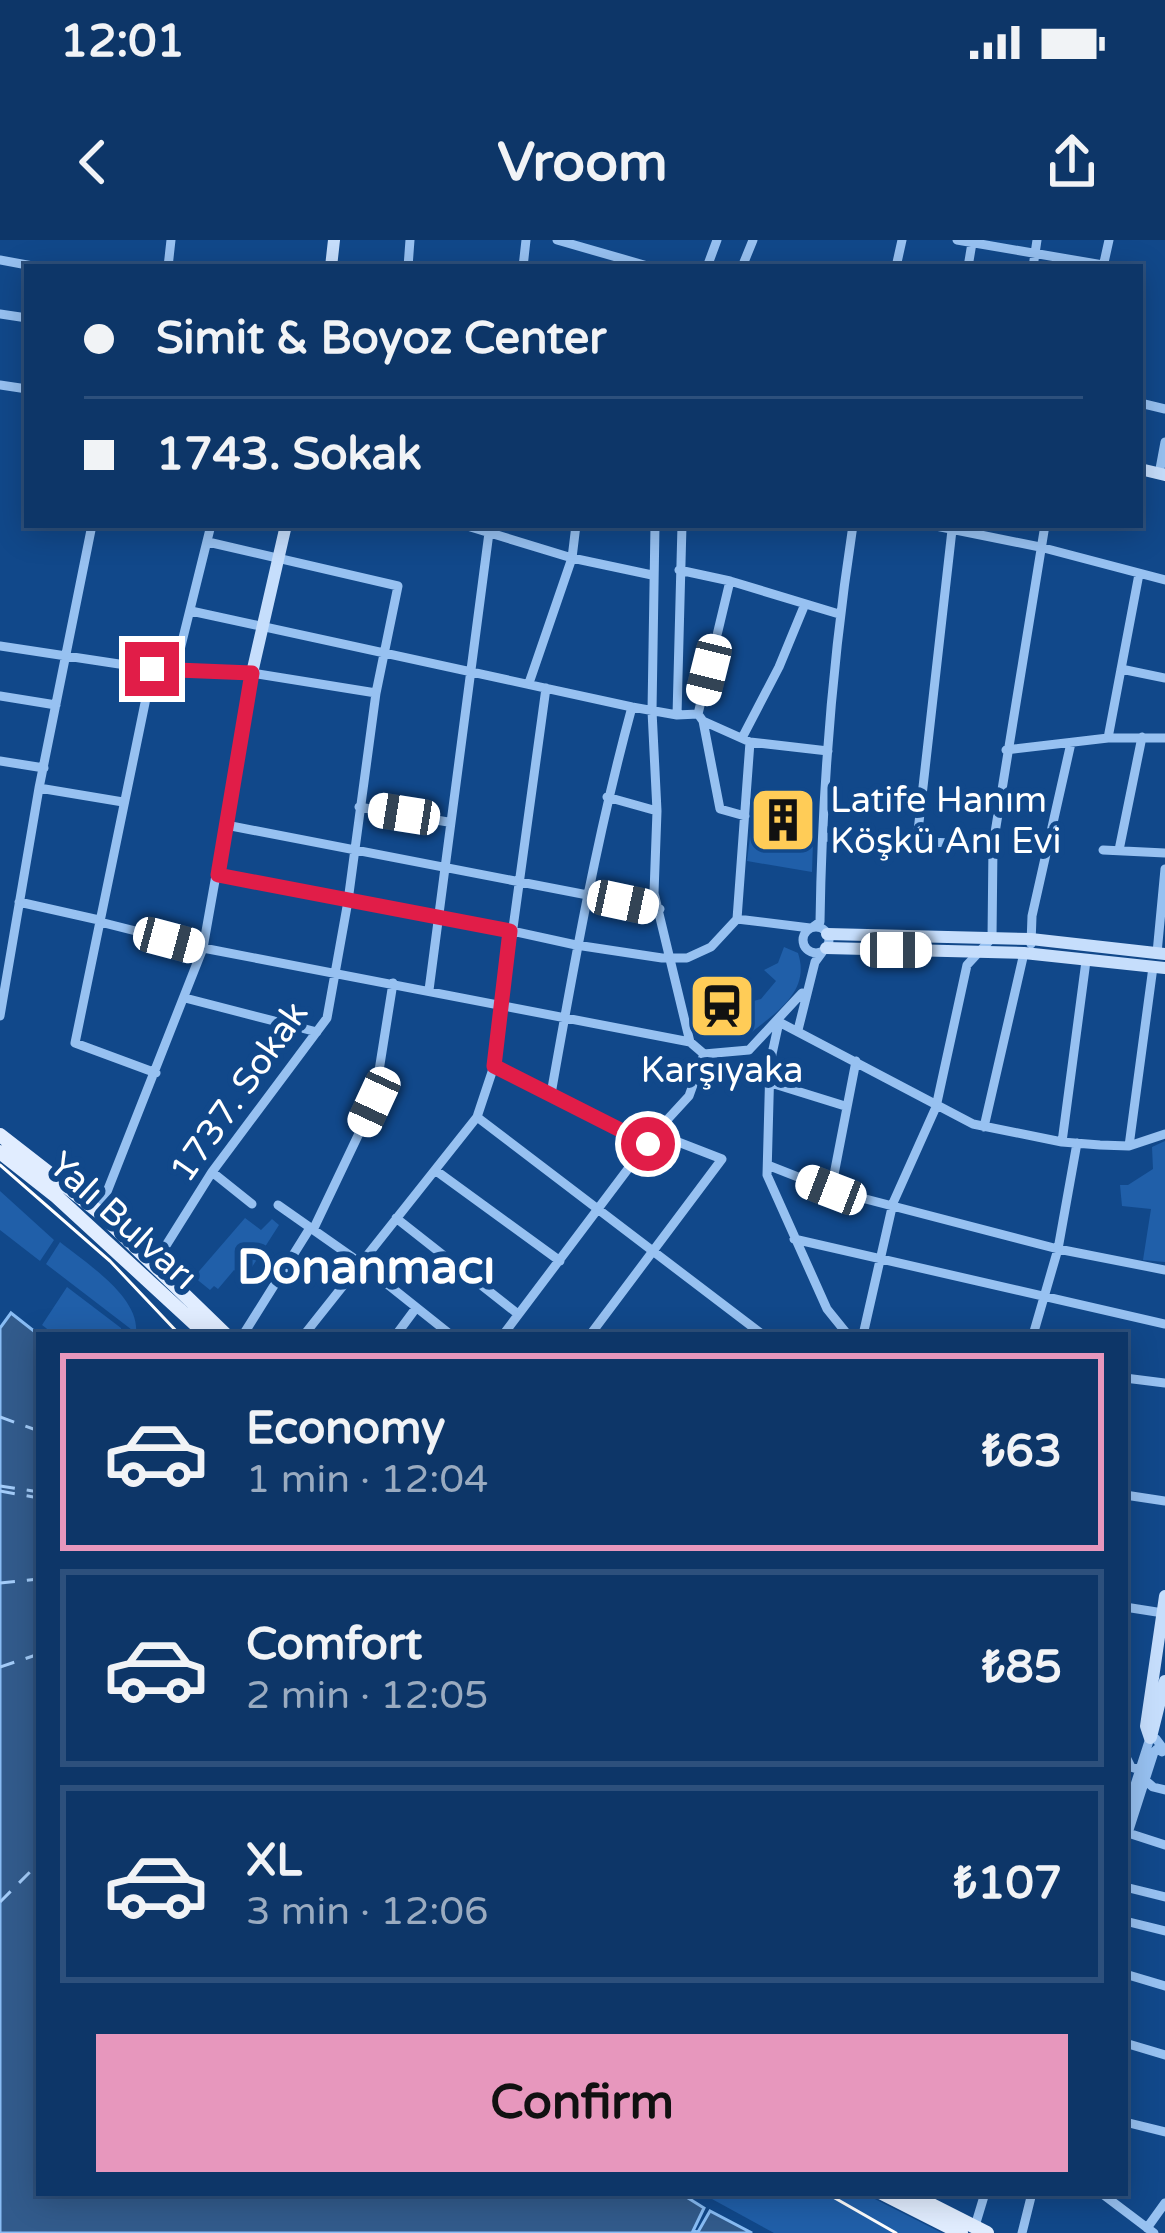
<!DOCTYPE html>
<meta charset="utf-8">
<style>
body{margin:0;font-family:"Varela Round",sans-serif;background:#163e6e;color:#f1f3f6;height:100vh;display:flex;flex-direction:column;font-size:45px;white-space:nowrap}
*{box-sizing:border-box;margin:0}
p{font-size:39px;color:#9aabc0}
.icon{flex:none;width:66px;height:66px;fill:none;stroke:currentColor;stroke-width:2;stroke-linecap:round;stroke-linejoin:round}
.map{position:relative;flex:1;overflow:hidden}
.details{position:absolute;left:36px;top:1092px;width:1092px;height:864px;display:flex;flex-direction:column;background:#0d3668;border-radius:0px;box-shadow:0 6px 30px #0003,0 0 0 3px #2d507c}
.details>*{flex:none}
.hud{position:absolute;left:24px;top:24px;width:1119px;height:264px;border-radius:0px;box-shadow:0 6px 30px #0003,0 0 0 3px #2d507c;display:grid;align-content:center;height:264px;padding:0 60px;background:#0d3668}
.end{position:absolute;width:54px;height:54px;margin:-27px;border:15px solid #e11d48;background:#fff;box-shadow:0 0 0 6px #fff}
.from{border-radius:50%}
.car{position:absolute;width:36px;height:72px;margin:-36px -18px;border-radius:15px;box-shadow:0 0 9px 3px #0007;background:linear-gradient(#fff 24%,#345 0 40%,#fff 0 76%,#345 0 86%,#fff 0)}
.hud b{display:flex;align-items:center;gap:42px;height:114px;font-size:45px}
.hud b+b{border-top:3px solid #2d507c}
.hud i{width:30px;height:30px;background:#f1f3f6}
ul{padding:21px 0 0;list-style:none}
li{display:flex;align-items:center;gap:36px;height:198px;margin:0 24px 18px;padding:0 36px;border:6px solid #2d507c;border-radius:0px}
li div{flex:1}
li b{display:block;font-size:45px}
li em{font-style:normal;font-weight:700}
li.on{border-color:#e797bd}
li>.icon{width:108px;height:108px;stroke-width:1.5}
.cta{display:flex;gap:24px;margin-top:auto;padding:24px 60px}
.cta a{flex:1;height:138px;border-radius:0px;background:#e797bd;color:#111;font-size:48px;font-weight:700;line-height:138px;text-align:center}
.status{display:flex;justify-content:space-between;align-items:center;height:84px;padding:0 60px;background:#0d3668;direction:ltr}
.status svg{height:33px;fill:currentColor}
header{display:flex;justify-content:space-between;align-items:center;height:156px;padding:0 60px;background:#0d3668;font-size:54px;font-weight:700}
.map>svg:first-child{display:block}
.green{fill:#205fa9}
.water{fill:#325b8c;stroke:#89bdf5;stroke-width:3}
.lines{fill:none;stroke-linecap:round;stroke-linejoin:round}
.ferry{stroke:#a3ccf9;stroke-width:3;stroke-dasharray:15 12;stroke-linecap:butt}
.street{stroke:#97c1f1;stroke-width:9}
.secondary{stroke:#c6defc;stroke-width:12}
.primary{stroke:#e1edff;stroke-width:14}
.tram{stroke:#fff;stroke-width:3}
.route{stroke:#e11d48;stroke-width:15}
.labels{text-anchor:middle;stroke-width:12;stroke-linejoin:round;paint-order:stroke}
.poi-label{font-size:36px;fill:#fff;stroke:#11488a;text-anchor:start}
.street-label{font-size:36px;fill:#fff;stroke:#11488a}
.district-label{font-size:48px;font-weight:bold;fill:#fff;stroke:#11488a}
</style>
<div class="status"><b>12:01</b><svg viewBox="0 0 49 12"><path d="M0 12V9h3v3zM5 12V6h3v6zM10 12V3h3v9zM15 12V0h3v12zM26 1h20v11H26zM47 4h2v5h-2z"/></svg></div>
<header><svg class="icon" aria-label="back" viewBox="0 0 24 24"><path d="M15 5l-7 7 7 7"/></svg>Vroom<svg class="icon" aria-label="share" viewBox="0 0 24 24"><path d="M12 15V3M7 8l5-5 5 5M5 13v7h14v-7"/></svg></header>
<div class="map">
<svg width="1165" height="1993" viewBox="0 0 1165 1993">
<rect width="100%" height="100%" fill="#11488a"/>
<path class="green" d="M754,564L814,570L812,632L747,621Z
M784,707L798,713C811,752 775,773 748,795L742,764L761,759L776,741L764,730L778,723Z
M1165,901V1022L1143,1020L1151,969L1122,966L1120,945H1128L1153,929L1152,907Z
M0,951L54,1000L40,1021L0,990Z
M245,978L261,990L272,979L279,985L245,1038L234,1030L218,1049L214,1046L210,1050L194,1037Z
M60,1002C86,1023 140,1057 136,1093L46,1024Z
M67,1047L121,1088V1095H55L42,1085Z
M701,1953H863L942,1993H774Z"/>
<path class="water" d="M11,1073L39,1095V1953H680L704,1968L693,1991L698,1992L710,1971L752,1993H0V1088Z"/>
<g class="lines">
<path class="ferry" d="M0,1177L39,1191
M0,1246L39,1252
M0,1251L39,1258
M0,1343L39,1339
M0,1427L39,1414
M0,1662L39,1623"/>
<path class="street" d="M557,0L651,27
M957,0L1103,25
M0,20L38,27
M168,27L171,0
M408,27L410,0
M523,27L526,0
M707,27L717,0
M742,27L753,0
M896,27L902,0
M968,27L972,3
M1033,27L1037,0
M1103,27L1109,0
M0,74L27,78
M0,145L27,149
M1140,163L1165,169
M1159,234L1165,202
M464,285L572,318L652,335
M655,285L652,471L657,571
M931,285L1040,307L1165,340
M679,330L730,341L839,374
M191,371L632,467L677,475L698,474L703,481L750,502L828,511
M0,406L152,429L252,433L376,453
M152,429L75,803L156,833
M1121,429L1165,438
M175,430L211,285
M529,443L572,318L576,285
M0,456L56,465
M698,474L730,341
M677,475L682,285
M703,481L720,569L745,576
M742,498L779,427L805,364
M1108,498L1139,334
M1006,510L1108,498H1165
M0,521L44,528
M39,548L123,562
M607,557L657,571L654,653L690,802
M359,567L448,582
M226,585L660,669
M823,597L993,605
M917,600L952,290
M1103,610L1165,613
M1119,610L1142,497
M218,635L439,675L576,705L662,718H687L711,707L737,679L750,502
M19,662L99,680
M737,679L810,688
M100,682L203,708L690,802L704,814
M813,687L820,682C822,549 833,416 853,285
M803 700a13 13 0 1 1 26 0a13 13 0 1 1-26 0Z
M1031,704L1032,676L1071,503
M1157,713L1165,629
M429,750L490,285
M185,758L317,792
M0,776L39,548L92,285
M779,782L973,884L1062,902L1100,905L1129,906L1165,894
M779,782L770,823L767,935L827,1069L848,1095
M798,790L815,722L823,711
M749,810L802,753
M704,814L749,810
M494,826L648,904
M771,843L845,866
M551,854C574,724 597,595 632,467
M477,877L763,1095
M984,887L1024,713
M1062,902L1086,721
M1129,906L1153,727
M770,926L831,950L1058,1009L1165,1030
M435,930L560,1021
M212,932L252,964
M831,950L856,821
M278,965L362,1024L451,1095
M99,972L203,708L252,433
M396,978L518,1074
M313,990L374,862L393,743
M794,999L1165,1084
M155,1023L212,932L327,778L348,661L376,453L398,346L208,302
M243,1095L310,988
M304,1095L477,877L494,826L546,448
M396,1095L416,1068
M503,1095L655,893L689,856L704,814
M590,1095L722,919L655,893
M863,1095L893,963L936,867L967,725L992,698L993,605L1045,285
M1033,1095L1058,1009L1077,903
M1125,1138L1165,1143
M1125,1255L1165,1261
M1125,1367L1163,1373
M1125,1515L1131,1527L1140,1530
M1145,1540L1153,1547L1165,1550
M1125,1576L1150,1498L1156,1499L1165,1511
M1125,1592L1165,1605
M1128,1593L1154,1512L1157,1509L1162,1512
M1125,1647L1165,1657
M1125,1681L1165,1691
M1125,1734L1165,1746
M1125,1803L1165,1815
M1125,1882L1165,1892
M1101,1953L1154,1993
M975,1986L985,1953
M1147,1988L1165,1963
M1022,1993L1032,1953"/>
<path class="secondary" d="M331,27L334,0
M1140,229L1165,235
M252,433L286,285
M827,694L1031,699L1165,714
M826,708L1024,713L1165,728
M1151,1497L1165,1441
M1150,1498L1146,1486L1165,1356"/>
<path class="primary" d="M0,895L99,972L226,1095
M0,912L57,957L207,1095
M882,1953L961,1993
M908,1953L987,1993"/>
<path class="tram" d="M0,925L110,1021L180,1095
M826,1953L896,1993"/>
</g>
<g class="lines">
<path class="route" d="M152,429L252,433L218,635L510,691L494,826L648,904"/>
</g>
<defs>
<symbol id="building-square" viewBox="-11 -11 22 22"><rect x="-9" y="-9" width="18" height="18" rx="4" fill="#ffcc57" stroke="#11488a"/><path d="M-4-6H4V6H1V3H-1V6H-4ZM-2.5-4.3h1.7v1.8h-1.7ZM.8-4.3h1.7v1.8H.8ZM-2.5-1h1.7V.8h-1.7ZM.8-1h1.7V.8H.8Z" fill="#111"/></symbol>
<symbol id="station-square" viewBox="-11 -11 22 22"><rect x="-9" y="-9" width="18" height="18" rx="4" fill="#ffcc57" stroke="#11488a"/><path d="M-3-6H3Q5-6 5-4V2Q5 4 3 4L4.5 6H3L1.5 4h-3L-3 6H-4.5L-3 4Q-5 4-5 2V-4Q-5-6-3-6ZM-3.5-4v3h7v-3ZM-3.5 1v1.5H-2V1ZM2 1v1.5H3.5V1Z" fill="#111"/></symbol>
</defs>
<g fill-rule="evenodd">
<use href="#building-square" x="745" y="542" width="76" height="76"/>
<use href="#station-square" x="684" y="728" width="76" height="76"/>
</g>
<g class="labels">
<g class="poi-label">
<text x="830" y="572">Latife Hanım<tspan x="830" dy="41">Köşkü Anı Evi</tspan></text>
<text x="722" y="842" text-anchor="middle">Karşıyaka</text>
</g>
<g class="street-label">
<text transform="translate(238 851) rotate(-55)" y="13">1737. Sokak</text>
<text transform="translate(124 980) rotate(42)" y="13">Yalı Bulvarı</text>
</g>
<g class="district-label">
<text x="366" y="1043">Donanmacı</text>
</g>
</g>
</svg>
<i class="end from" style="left:648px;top:904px"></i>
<i class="end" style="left:152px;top:429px"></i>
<i class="car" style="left:709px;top:430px;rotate:194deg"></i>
<i class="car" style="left:404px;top:574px;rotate:279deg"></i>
<i class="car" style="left:623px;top:662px;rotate:102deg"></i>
<i class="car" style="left:169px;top:700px;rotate:105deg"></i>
<i class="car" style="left:896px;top:710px;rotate:90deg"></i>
<i class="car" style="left:374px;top:862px;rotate:205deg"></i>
<i class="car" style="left:831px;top:950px;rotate:291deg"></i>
<div class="hud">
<b><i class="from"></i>Simit &amp; Boyoz Center</b>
<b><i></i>1743. Sokak</b>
</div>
<section class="details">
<ul>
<li class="on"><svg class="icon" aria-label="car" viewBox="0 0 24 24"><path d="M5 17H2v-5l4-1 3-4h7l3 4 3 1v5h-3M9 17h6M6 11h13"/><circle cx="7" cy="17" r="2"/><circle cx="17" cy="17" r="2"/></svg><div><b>Economy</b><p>1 min · 12:04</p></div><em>₺63</em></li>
<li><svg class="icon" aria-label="car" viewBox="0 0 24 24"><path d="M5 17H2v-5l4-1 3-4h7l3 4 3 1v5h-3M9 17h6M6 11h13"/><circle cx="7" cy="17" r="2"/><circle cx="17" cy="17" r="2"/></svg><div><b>Comfort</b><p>2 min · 12:05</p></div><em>₺85</em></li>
<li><svg class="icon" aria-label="car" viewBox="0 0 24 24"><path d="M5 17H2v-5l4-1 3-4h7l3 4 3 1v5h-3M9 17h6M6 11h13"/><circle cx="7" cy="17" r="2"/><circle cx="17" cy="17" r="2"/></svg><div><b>XL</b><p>3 min · 12:06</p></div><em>₺107</em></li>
</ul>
<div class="cta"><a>Confirm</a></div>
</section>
</div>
